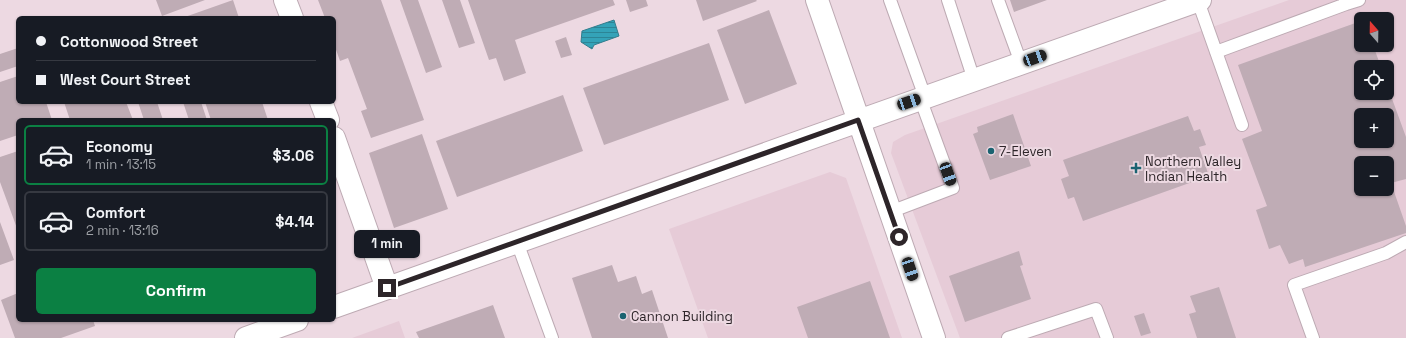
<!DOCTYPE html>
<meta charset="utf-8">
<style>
body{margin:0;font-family:"Space Grotesk",sans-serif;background:#20242c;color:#f1f3f6;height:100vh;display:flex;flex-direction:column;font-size:15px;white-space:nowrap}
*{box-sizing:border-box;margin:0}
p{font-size:13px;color:#9ea1a6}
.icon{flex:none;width:22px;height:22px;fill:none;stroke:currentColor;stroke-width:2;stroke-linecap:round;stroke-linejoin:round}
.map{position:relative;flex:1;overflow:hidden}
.sheet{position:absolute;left:16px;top:118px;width:320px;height:204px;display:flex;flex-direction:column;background:#171b24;border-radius:6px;box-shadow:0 1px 3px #0004}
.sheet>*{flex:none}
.hud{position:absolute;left:16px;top:16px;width:320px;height:88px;border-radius:6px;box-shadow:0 1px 3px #0004;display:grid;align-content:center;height:88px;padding:0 20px;background:#171b24}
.needle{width:26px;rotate:340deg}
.tools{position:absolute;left:1354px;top:12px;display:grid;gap:8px}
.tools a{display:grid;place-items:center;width:40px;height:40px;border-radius:6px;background:#171b24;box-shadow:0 1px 3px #0004;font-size:20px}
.end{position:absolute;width:18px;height:18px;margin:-9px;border:5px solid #2d2529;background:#fff;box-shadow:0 0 0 2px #fff}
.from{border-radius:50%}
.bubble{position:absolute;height:28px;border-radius:6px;background:#171b24;box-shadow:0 1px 3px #0004;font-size:13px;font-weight:600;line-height:28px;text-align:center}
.car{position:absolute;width:12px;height:24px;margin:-12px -6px;border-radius:5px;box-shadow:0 0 3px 1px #0007;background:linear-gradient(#222 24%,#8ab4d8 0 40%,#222 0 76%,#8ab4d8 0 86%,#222 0)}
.hud b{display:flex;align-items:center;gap:14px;height:38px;font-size:15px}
.hud b+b{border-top:1px solid #363941}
.hud i{width:10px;height:10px;background:#f1f3f6}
ul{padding:7px 0 0;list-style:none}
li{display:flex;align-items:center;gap:12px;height:60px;margin:0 8px 6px;padding:0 12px;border:2px solid #363941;border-radius:6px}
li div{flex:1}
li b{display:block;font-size:15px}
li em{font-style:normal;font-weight:600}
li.on{border-color:#0b8043}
li>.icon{width:36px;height:36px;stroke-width:1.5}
.action{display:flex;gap:8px;margin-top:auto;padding:8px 20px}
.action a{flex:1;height:46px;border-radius:6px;background:#0b8043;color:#fff;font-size:16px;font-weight:600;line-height:46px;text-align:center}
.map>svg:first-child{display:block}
.built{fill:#e6cbd7;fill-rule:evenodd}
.water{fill:url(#water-rules);stroke:#327d8d}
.building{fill:#bfacb5;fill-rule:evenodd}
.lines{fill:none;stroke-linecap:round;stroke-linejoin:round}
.lane-casing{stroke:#bdaab3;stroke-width:14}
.street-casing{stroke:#bdaab3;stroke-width:24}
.secondary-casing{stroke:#bdaab3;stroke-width:24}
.lane{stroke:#fff;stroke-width:12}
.street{stroke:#fff;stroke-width:22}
.secondary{stroke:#fff;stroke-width:22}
.route{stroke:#2d2529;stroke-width:5}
.poi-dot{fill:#1a6371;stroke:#edd9e2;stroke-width:1.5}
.labels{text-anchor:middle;stroke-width:4;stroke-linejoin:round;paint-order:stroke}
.poi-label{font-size:13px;fill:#2d2529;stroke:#edd9e2;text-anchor:start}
</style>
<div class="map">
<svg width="1406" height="338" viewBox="0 0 1406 338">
<defs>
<pattern id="water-rules" width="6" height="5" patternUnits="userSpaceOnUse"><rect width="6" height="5" fill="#34a3b8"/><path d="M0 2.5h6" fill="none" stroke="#2c8596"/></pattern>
</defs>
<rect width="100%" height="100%" fill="#edd9e2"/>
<path class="built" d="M1289,0H1406V338H960L891,153L893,142L905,135ZM1361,19H1387V45H1361ZM1361,67H1387V93H1361ZM1361,115H1387V141H1361ZM1361,163H1387V189H1361Z
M830,172L846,178L902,338H708L669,229Z
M399,321L405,338H352Z"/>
<path class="water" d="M614,20L619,36L594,45L592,49L581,42L582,31Z"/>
<path class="building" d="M156,0H205L162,16Z
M233,0L239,18H182Z
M318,0H381L424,120L371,138L361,111L367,109L348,58L340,61L334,44V18H325Z
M400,0H418L442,67L426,73Z
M442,0H460L475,43L459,48Z
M468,0H613L615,5L515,40L526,73L504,81L496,58L489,60Z
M626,0H646L648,6L630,12Z
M696,0H756L757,1L703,21Z
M1010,0H1047L1014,12Z
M769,10L797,84L745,104L717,30Z
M1361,21V45H1373L1381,67H1361V93H1387V85L1406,137V179L1391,183L1406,226V233L1305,267L1303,259L1289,264L1280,245L1269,249L1256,210L1267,206L1242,139L1262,131L1238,65ZM1361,115H1387V141H1361ZM1361,163H1387V189H1361Z
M566,37L572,55L561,58L555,41Z
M709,43L729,100L604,145L583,88Z
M18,48V66L0,72V54Z
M18,76V102H46L52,120H18V135L0,141V82Z
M563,95L583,151L457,197L436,141Z
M64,102H126L133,120H70Z
M138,102H157L163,120H144Z
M183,102H201L207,120H189Z
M205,102H262L268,120H211Z
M1013,114L1031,166L990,180L973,134L978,132L977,127Z
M1188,116L1194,131L1200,129L1206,145L1199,147L1209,176L1083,221L1074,197L1068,199L1061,179L1069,176L1063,160Z
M422,134L448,209L394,228L369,153Z
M18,151V231L0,182V157Z
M0,222L14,260L0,265Z
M1019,251L1023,265L1020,266L1031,299L965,322L949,276Z
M612,265L618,282L636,276L642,294L652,290L668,338H592L572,278Z
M870,281L890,338H808L797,307Z
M1219,287L1236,338H1197L1189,314L1196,312L1190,296Z
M18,293V320H93L95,326L61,338H15L1,300Z
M493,305L505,338H419L416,332Z
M1144,313L1151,333L1141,336L1134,316Z"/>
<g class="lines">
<defs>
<path id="lane" d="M890,0L925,97
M948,0L974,80
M998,0L1021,63
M1198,1L1242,125
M1346,4L1359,0
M1216,52L1346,4L1345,0
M890,212L953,188L920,98
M517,242L552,338
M1008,338L1096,309L1107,338
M1313,338L1294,285L1386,253L1406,242"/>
<path id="street" d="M285,0L292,18
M321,102L328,120
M334,138L387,288"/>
<path id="secondary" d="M817,0L934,338
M334,307L1200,0
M246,338L297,320"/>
</defs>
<use href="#lane" class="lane-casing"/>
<use href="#street" class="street-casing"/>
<use href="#secondary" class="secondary-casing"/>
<use href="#lane" class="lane"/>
<use href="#street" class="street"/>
<use href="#secondary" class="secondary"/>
</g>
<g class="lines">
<path class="route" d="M387,288L858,120L899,237"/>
</g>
<g class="poi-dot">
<circle cx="991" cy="151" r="4"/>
<path d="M1134 162h4v4h4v4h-4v4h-4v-4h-4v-4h4z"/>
<circle cx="623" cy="316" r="4"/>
</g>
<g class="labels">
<g class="poi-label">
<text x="999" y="156">7-Eleven</text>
<text x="1145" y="166">Northern Valley<tspan x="1145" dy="15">Indian Health</tspan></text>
<text x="631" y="321">Cannon Building</text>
</g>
</g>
</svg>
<div class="tools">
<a><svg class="needle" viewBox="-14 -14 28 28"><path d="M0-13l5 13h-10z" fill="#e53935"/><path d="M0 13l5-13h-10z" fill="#9ea1a6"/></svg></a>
<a><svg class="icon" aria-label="locate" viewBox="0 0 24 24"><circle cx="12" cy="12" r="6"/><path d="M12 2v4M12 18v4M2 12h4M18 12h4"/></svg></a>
<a>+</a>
<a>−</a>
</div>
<i class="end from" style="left:899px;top:237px"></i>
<i class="end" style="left:387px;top:288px"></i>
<div class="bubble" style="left:354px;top:230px;width:66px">1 min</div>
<i class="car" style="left:1035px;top:58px;rotate:70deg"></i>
<i class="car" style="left:909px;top:102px;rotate:71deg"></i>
<i class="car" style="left:948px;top:174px;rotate:160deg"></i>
<i class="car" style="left:910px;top:269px;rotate:161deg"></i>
<div class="hud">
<b><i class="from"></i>Cottonwood Street</b>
<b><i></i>West Court Street</b>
</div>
<section class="sheet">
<ul>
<li class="on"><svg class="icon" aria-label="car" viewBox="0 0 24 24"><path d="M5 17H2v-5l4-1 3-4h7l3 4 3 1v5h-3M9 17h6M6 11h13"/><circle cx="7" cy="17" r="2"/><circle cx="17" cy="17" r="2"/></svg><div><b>Economy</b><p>1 min · 13:15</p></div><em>$3.06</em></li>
<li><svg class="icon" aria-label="car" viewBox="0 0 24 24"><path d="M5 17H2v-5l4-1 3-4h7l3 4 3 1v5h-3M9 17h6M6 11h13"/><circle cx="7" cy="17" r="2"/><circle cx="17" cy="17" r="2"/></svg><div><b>Comfort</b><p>2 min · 13:16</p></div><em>$4.14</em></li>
</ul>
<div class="action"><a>Confirm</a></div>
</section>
</div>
